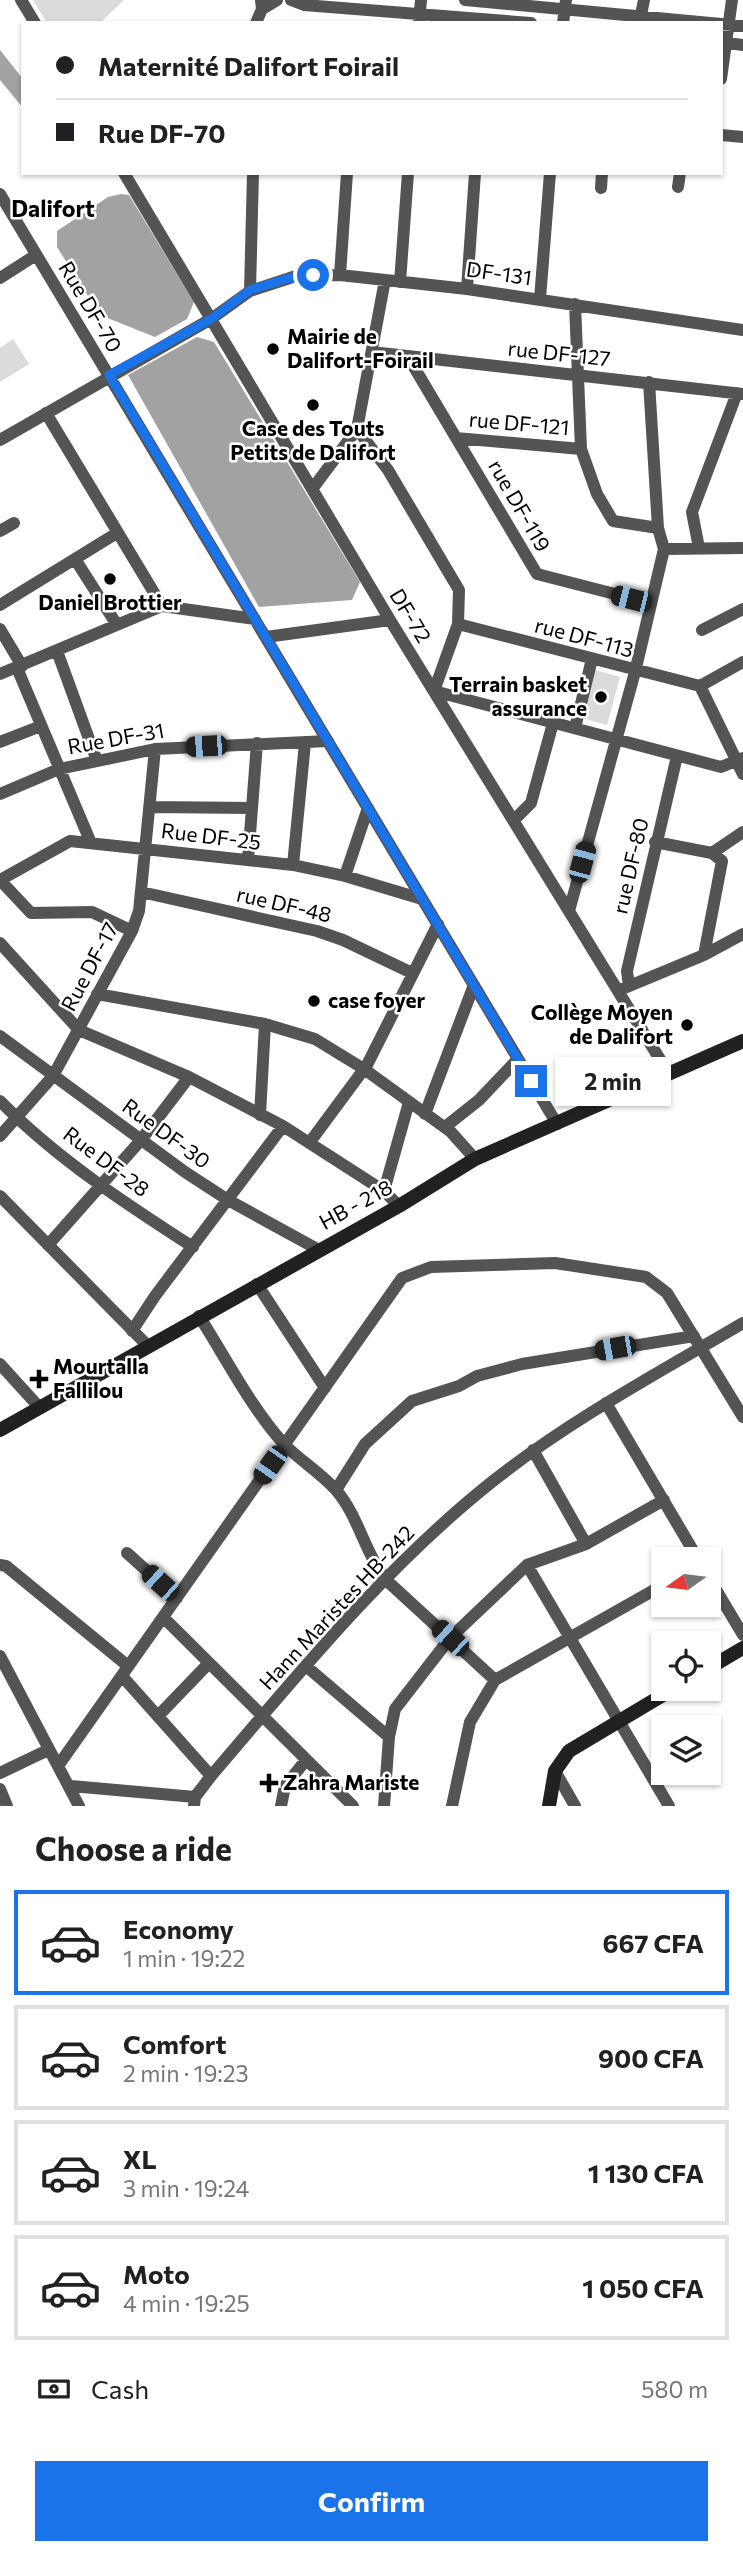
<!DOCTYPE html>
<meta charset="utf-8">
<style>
body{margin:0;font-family:Commissioner,sans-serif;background:#f6f6f6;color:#202124;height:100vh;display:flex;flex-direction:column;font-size:26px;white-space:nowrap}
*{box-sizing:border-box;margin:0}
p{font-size:23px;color:#757577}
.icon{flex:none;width:38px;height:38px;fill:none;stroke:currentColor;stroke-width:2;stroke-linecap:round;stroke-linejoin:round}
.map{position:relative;height:1806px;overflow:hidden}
.details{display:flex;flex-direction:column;background:#fff;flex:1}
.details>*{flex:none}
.banner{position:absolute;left:21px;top:21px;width:702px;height:154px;border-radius:0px;box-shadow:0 2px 5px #0004;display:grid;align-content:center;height:154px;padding:0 35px;background:#fff}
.needle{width:46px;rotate:256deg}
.buttons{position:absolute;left:651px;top:1547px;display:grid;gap:14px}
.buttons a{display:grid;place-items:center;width:70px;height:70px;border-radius:0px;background:#fff;box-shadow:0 2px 5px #0004;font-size:35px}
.end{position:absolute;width:32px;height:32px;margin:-16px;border:9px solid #1a73e8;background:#fff;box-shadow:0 0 0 4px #fff}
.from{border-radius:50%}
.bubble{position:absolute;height:49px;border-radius:0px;background:#fff;box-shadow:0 2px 5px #0004;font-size:23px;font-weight:700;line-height:49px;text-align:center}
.car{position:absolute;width:21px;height:42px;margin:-21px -10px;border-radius:9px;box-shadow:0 0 5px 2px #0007;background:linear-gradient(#222 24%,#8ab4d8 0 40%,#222 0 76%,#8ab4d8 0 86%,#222 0)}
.banner b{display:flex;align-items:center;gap:24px;height:66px;font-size:26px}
.banner b+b{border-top:2px solid #e0e0e0}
.banner i{width:18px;height:18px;background:#202124}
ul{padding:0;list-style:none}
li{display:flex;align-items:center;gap:21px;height:105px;margin:0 14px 10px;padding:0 21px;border:4px solid #e0e0e0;border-radius:0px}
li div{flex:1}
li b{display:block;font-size:26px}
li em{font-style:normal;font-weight:700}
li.on{border-color:#1a73e8}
li>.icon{width:63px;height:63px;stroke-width:1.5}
h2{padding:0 35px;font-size:32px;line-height:84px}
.pay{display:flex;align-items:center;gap:18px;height:77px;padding:0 35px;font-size:26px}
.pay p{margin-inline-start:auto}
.cta{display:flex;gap:14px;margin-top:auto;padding:14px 35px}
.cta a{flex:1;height:80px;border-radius:0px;background:#1a73e8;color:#fff;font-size:28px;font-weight:700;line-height:80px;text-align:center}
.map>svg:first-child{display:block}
.green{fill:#dbdbdb}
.water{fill:#a2a2a2}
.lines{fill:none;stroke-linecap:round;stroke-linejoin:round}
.street{stroke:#545454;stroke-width:12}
.secondary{stroke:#212121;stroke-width:14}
.route{stroke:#1a73e8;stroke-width:9}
.poi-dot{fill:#000;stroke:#fff;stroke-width:2.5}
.labels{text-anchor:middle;stroke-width:5;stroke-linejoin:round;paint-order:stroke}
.street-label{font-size:21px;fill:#000;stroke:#fff}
.poi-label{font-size:21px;font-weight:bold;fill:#000;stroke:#fff;text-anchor:start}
.neighbourhood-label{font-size:23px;font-weight:bold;fill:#000;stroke:#fff}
</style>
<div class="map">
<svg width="743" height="1806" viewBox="0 0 743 1806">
<rect width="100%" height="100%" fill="#fff"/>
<path class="green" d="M33,0H124L100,23H47Z
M13,339L29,364L0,382V348Z
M595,670L620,677L607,725L582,718Z"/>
<path class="water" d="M0,50L23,79V108L0,80Z
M121,194L129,195L194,302L187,319L155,337L100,315L57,247V231L108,197Z
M197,337L214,342L360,582L352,600L259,607L128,375Z"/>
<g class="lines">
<path class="street" d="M21,0L35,23
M291,0L304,5L531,23
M465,0L743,26
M262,9L277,0
M641,15L644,0
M256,23L262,9L261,0
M419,23L421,0
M563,23L566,0
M721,42L743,45
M721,79L732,0
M721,135L743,137
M124,173L390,620L669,1074
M678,187L680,173
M601,188L602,173
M0,194L557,1124
M340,275L347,173
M0,278L36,255
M400,282L408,173
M467,289L475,173
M250,291L253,173
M540,299L550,173
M575,304L581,449
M372,352L743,394
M408,357L537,574L650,603
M649,382L658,528L664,549
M46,413L162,606
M357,429L388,470L459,590L458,624L434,691L721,767L743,758
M456,438L581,449L597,494L613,521L658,528
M0,440L211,319L250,291L296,276L340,275L467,289L743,330
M313,488L357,429L385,280
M0,531L14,523
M699,548L692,512L737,393
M664,549L743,548
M75,559L117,625
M0,605L117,533
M162,606L255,619
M458,624L700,686
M0,629L22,666
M702,630L743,609
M266,637L390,620
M57,651L97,761
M17,668L91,843
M0,674L162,606
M700,686L743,774
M700,686L743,662
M575,728L592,659
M0,742L41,726
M0,794L59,769L155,749L328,741
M150,807L252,808
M514,820L531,803L553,723
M655,842L712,853L722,861L704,955
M712,853L743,832
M248,860L257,743
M293,865L305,743
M345,876L368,808
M141,892L317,931L343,940L412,973
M569,911L635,672L664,549
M132,931L92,912L31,913L0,880L70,841L293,865L345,876L422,899
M0,943L79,1030L189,1077L283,1126L384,1191L399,1206
M629,986L627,971L677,756
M622,989L704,955L743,934
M97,994L265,1024L315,1039L364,1069L451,1132L475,1159
M0,1036L185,1172L228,1200L319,1250
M0,1101C56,1158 126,1204 193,1247
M425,1114L474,985
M260,1115L265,1024
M445,1127L479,1100L518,1059
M0,1136L53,1076L132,931L139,911L155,749
M310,1142L367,1065L438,924
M384,1191L409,1102
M0,1196L147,1345
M48,1245L141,1140L189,1077
M257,1284L325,1388
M199,1316C226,1358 250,1406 283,1443C299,1460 320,1472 336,1490C359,1517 364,1551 385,1579L495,1680
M132,1331L155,1296L283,1126
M0,1364L39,1407
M606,1403L698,1559
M533,1450L586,1544
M336,1490L365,1444L412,1401L459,1386L477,1376L522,1364L694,1336
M127,1553L177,1598
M0,1565L6,1566L128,1666
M527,1565L669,1806
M709,1578L743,1635
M163,1617L353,1806
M0,1656L79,1806
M307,1667L389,1737L384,1806
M122,1676L211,1776
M158,1716L209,1663
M389,1737L395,1709L450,1638L527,1565L586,1544L664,1500
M58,1766L402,1278L431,1267L555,1263L646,1277L667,1293L743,1417
M555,1771L575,1806
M0,1773L48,1750
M71,1786L195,1797
M0,1789L7,1806
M194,1806L195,1797L211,1776C299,1673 387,1565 493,1481C570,1420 658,1373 743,1323
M281,1806L285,1786L306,1760
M452,1806L470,1722L495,1680L663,1585"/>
<path class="secondary" d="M0,1430L399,1206L475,1159L743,1041
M709,1668L743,1648
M549,1806L555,1771L569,1751L673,1689"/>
</g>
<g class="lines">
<path class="route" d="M313,275L286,279L250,290L211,319L109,375L531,1081"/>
</g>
<g class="poi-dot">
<circle cx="273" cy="349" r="7"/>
<circle cx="313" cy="405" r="7"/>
<circle cx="110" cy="579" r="7"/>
<circle cx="601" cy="697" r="7"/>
<circle cx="314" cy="1001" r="7"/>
<circle cx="687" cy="1025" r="7"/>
<path d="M35.5 1368.5h7v7h7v7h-7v7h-7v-7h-7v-7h7z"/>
<path d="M265.5 1772.5h7v7h7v7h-7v7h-7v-7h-7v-7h7z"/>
</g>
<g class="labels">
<g class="street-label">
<text transform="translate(499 274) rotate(8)" y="7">DF-131</text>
<text transform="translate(90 307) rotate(59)" y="7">Rue DF-70</text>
<text transform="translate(559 354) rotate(6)" y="7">rue DF-127</text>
<text transform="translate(519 424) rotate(5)" y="7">rue DF-121</text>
<text transform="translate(519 506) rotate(60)" y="7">rue DF-119</text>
<text transform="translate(410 616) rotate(59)" y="7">DF-72</text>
<text transform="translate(584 638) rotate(15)" y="7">rue DF-113</text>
<text transform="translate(116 739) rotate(-10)" y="7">Rue DF-31</text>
<text transform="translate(211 837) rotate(7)" y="7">Rue DF-25</text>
<text transform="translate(631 866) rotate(-77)" y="7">rue DF-80</text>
<text transform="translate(284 905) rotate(13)" y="7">rue DF-48</text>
<text transform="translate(90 967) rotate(-62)" y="7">Rue DF-17</text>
<text transform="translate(166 1134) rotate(36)" y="7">Rue DF-30</text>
<text transform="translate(106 1162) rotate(37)" y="7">Rue DF-28</text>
<text transform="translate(356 1205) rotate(-29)" y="7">HB - 218</text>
<text transform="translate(337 1608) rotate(-47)" y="7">Hann Maristes HB-242</text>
</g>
<g class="poi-label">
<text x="287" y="344">Mairie de<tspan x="287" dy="24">Dalifort-Foirail</tspan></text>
<text x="313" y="436" text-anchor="middle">Case des Touts<tspan x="313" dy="24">Petits de Dalifort</tspan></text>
<text x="110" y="610" text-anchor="middle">Daniel Brottier</text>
<text x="587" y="692" text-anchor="end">Terrain basket<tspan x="587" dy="24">assurance</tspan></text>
<text x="328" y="1008">case foyer</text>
<text x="673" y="1020" text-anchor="end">Collège Moyen<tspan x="673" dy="24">de Dalifort</tspan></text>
<text x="53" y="1374">Mourtalla<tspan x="53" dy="24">Fallilou</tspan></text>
<text x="283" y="1790">Zahra Mariste</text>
</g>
<g class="neighbourhood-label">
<text x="53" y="217">Dalifort</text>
</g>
</g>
</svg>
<div class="buttons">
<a><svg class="needle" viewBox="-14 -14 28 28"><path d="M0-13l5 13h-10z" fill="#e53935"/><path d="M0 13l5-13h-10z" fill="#757577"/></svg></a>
<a><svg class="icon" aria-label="locate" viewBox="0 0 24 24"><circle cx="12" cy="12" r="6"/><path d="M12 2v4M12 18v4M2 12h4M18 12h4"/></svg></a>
<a><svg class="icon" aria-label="layers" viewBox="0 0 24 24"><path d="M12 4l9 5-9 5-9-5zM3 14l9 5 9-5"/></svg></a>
</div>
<i class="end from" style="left:313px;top:275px"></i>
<i class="end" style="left:531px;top:1081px"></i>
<div class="bubble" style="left:555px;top:1057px;width:116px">2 min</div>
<i class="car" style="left:631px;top:599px;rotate:284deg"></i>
<i class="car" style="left:206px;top:746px;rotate:267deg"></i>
<i class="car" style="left:582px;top:862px;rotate:15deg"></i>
<i class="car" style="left:615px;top:1348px;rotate:260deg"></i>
<i class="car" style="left:270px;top:1465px;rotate:215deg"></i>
<i class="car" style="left:160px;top:1583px;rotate:312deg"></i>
<i class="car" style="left:450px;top:1638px;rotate:312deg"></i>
<div class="banner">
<b><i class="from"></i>Maternité Dalifort Foirail</b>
<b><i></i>Rue DF-70</b>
</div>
</div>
<section class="details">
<h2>Choose a ride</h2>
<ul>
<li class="on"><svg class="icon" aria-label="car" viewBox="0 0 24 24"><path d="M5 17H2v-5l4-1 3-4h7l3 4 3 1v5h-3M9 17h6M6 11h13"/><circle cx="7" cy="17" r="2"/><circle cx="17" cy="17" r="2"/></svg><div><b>Economy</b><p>1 min · 19:22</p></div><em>667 CFA</em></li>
<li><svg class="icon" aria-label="car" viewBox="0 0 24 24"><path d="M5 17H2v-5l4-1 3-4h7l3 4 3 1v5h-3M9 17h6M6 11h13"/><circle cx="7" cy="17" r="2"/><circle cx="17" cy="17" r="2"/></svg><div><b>Comfort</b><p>2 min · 19:23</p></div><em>900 CFA</em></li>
<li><svg class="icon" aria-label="car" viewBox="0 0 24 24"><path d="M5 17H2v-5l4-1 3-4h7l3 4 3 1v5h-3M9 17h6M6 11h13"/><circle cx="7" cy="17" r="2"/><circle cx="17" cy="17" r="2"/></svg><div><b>XL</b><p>3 min · 19:24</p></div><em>1 130 CFA</em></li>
<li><svg class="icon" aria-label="car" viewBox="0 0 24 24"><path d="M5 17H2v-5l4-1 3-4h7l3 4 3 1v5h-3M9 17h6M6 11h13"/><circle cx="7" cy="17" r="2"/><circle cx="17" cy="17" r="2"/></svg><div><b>Moto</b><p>4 min · 19:25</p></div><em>1 050 CFA</em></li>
</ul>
<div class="pay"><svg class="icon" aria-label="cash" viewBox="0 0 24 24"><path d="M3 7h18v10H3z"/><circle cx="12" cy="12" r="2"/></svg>Cash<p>580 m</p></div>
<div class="cta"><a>Confirm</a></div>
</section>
